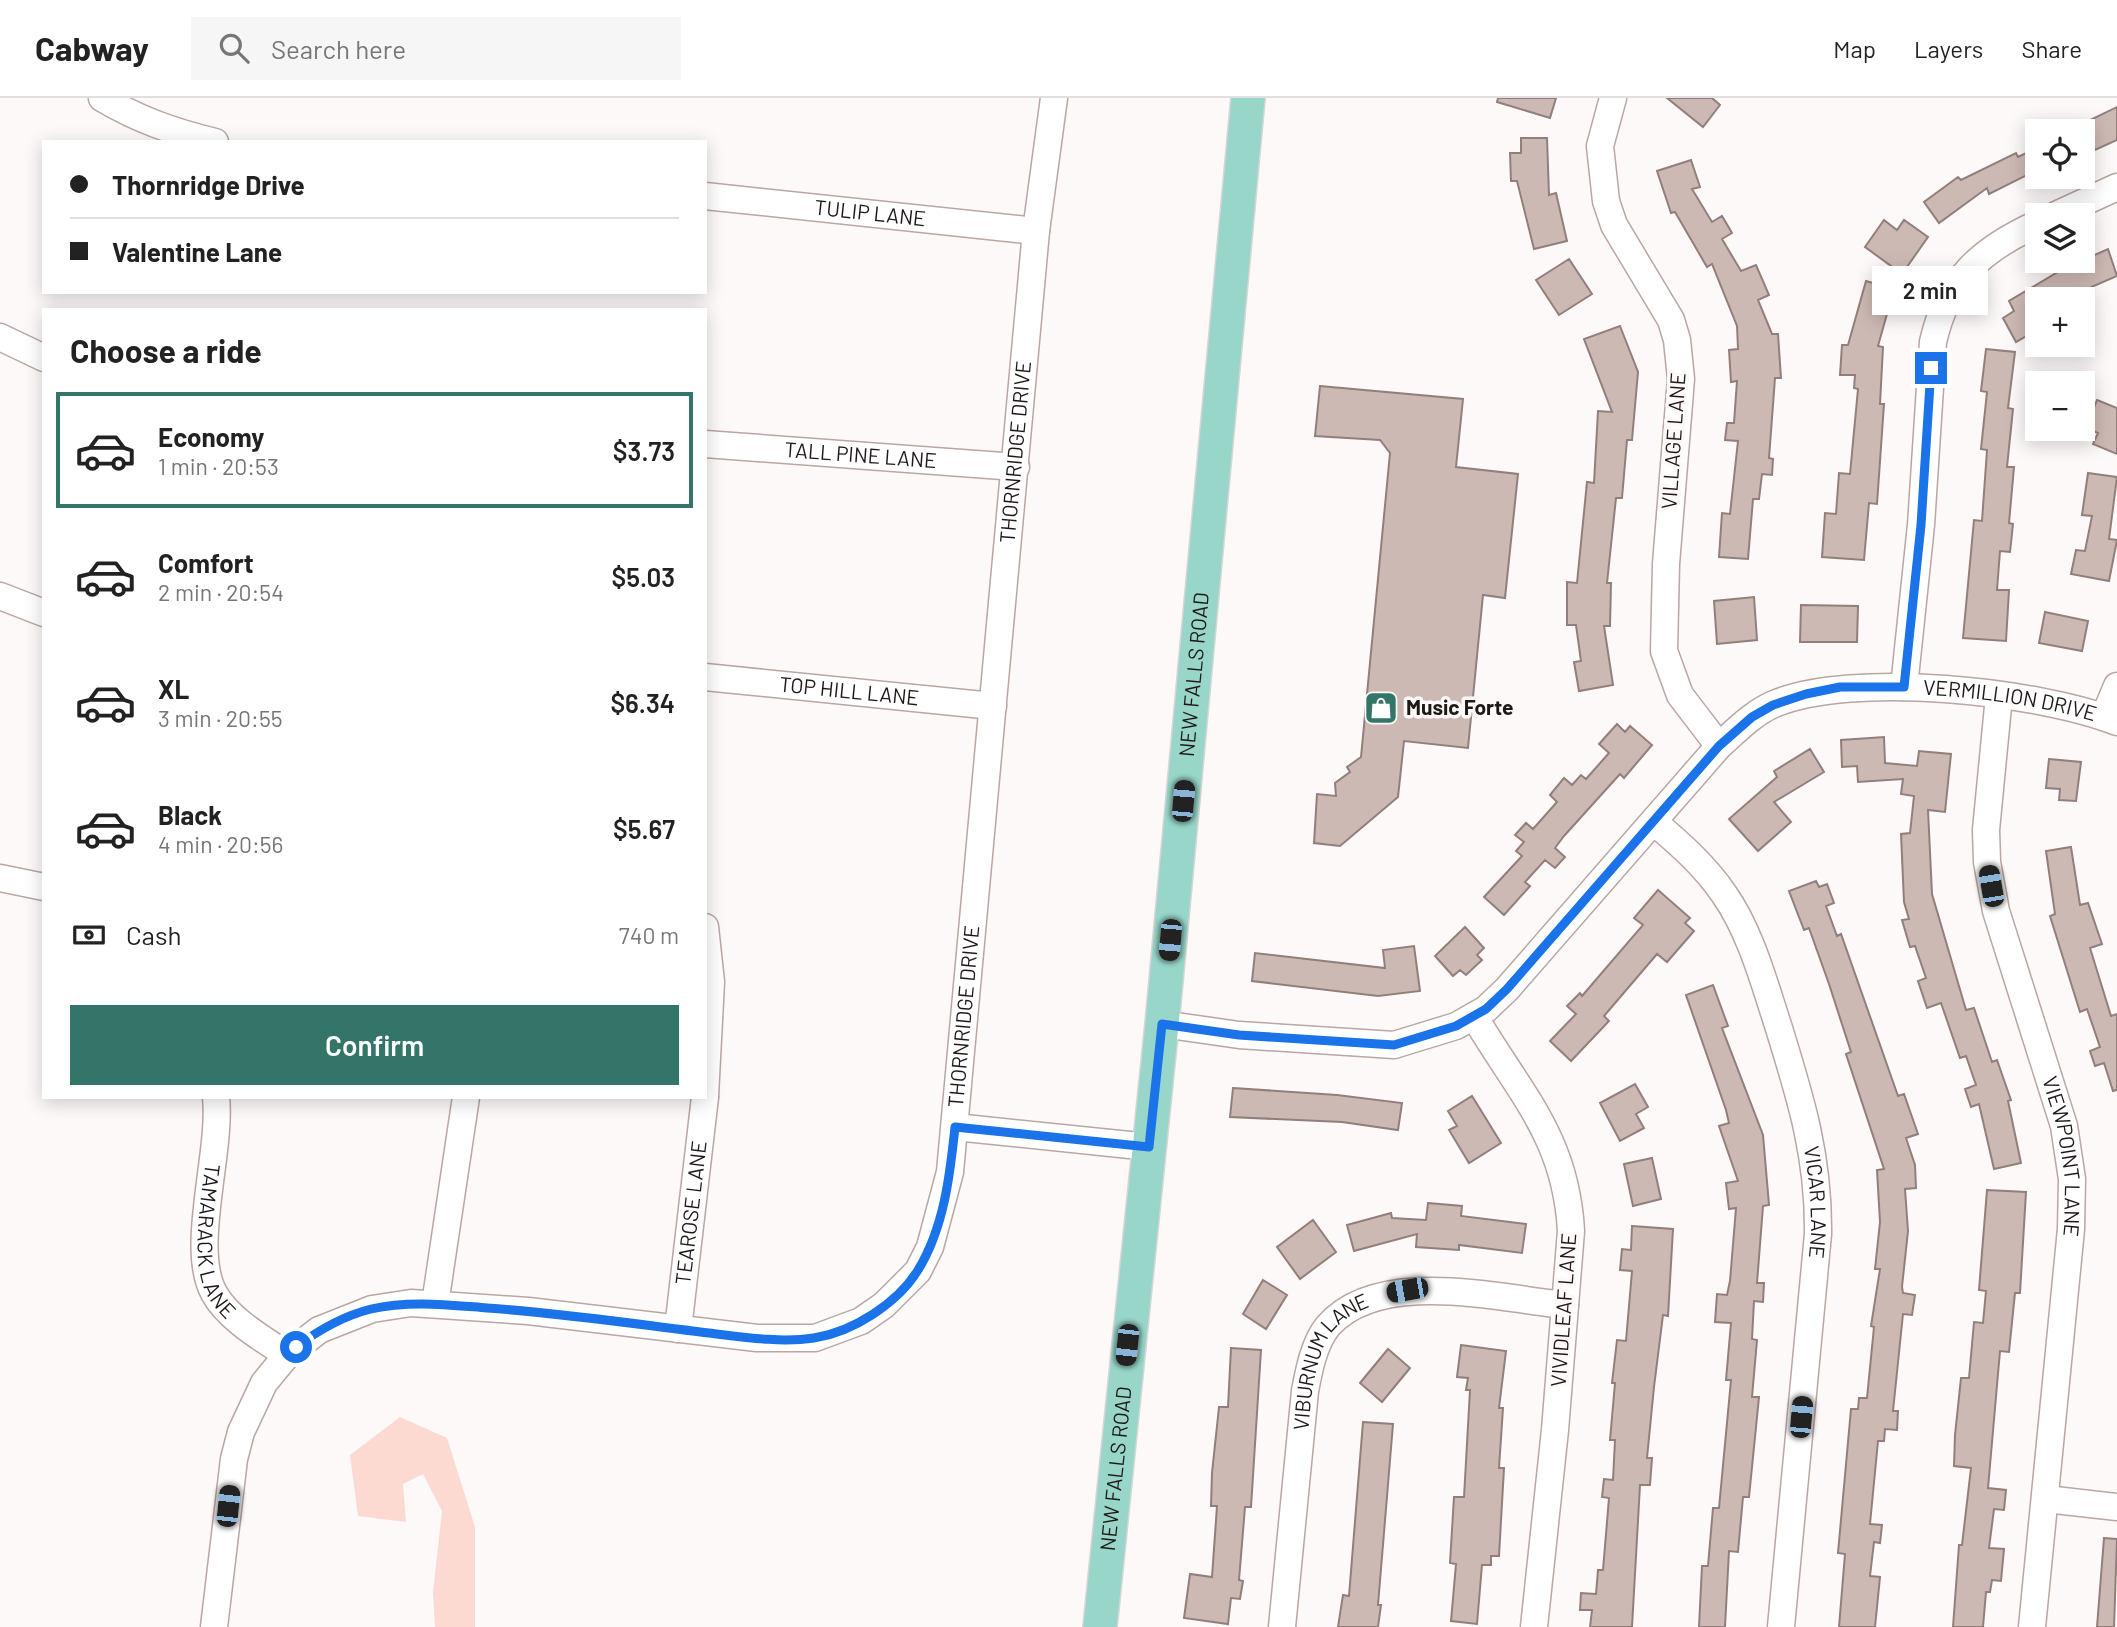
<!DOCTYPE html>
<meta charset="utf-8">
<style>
body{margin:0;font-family:Barlow,sans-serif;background:#f6f6f6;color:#222;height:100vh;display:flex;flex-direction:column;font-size:26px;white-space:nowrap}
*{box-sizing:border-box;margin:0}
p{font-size:23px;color:#767676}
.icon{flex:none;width:38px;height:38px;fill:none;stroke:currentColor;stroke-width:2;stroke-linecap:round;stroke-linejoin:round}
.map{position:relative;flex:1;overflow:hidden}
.drawer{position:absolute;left:42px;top:210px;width:665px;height:791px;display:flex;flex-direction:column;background:#fff;border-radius:0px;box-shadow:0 4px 18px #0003}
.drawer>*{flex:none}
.top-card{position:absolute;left:42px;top:42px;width:665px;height:154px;border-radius:0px;box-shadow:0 4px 18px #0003;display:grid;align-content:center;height:154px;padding:0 28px;background:#fff}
.buttons{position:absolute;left:2025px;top:21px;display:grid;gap:14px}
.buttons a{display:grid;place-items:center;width:70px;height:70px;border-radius:0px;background:#fff;box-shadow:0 4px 18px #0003;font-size:35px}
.end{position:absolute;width:32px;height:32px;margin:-16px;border:9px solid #1a73e8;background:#fff;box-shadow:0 0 0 4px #fff}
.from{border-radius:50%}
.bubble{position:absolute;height:49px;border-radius:0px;background:#fff;box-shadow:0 4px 18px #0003;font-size:23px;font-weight:600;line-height:49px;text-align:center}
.car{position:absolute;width:21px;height:42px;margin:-21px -10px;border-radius:9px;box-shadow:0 0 5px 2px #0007;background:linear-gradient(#222 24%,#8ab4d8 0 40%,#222 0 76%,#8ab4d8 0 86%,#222 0)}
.top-card b{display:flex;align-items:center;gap:24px;height:66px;font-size:26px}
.top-card b+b{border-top:2px solid #e0e0e0}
.top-card i{width:18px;height:18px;background:#222}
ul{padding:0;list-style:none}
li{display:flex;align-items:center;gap:21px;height:116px;margin:0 14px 10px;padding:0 14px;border:4px solid transparent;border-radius:0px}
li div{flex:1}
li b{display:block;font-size:26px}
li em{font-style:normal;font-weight:600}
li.active{border-color:#337669}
li>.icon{width:63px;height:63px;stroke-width:1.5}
h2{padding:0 28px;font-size:32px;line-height:84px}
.pay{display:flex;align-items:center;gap:18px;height:77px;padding:0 28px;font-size:26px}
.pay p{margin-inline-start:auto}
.action{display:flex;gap:14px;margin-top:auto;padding:14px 28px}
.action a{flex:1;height:80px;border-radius:0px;background:#337669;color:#fff;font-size:28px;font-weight:600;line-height:80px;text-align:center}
header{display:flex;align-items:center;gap:42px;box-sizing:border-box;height:98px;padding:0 35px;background:#fff;border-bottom:2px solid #e0e0e0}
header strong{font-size:33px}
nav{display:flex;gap:38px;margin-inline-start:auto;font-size:24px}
.search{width:490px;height:63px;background:#f6f6f6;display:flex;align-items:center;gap:18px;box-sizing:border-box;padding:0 24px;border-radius:0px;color:#767676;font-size:26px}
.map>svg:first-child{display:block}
.green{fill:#fcdad2}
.building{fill:#cdb9b4;stroke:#927f7b;stroke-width:2}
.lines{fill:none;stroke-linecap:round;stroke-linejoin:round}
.minor-casing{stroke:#baa6a2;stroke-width:29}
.major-casing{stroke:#d7d5d5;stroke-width:36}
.minor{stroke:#fff;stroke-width:26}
.major{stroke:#97d6c9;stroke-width:33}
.route{stroke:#1a73e8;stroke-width:9}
.labels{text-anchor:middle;stroke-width:7;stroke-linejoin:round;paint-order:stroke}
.street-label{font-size:21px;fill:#1f1817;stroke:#fdf9f8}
.poi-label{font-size:21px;font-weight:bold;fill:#1f1817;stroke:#fdf9f8;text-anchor:start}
</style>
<header>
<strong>Cabway</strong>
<div class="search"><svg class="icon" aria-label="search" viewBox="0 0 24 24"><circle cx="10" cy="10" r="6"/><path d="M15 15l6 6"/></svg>Search here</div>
<nav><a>Map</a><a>Layers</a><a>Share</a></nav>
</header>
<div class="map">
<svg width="2117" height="1529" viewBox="0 0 2117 1529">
<rect width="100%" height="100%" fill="#fdf9f8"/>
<path class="green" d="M400,1319L447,1340L475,1429V1529H435L433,1494L442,1413L423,1376L403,1386L406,1424L358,1418L350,1357Z"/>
<path class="building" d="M1498,0H1556L1550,20L1497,4Z
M1667,0H1712L1720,7L1703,29Z
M2117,9V42L2095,52L2082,26Z
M1521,40H1547L1549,97L1556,95L1567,143L1534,151L1517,83H1511L1510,55H1521Z
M2037,50V72L1989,96L1987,90L1939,125L1924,104L1958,79L1961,82L2016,55L2018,59Z
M1691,62L1700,89L1692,91L1712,124L1722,118L1732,135L1722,141L1741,173L1756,167L1769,197L1758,202L1772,236H1778L1781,280H1775L1769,360L1773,361L1772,377L1762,376L1759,401H1753L1748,461L1719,459L1722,415L1730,416L1738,343L1725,342L1727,325H1734L1737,283L1731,284L1729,252L1738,251L1737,228L1712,166L1707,169L1675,114L1671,115L1657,73Z
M1884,122L1897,132L1904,122L1928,139L1902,176L1865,149Z
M2108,151L2117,178L2064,201H2037V232L2016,244L2003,220L2014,213L2009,203L2063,171Z
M1569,161L1592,196L1559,217L1536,182Z
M1866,183L1894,191L1878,248L1883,249L1880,306H1884L1877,406L1869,405L1864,462L1822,459L1825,415L1836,416L1839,375L1850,376L1858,291L1854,290L1855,277H1840L1842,247H1848Z
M1620,228L1638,274L1632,342H1627L1622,400H1616L1607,485H1611L1610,528H1604L1613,587L1579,593L1574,564L1581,563L1576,527H1567V484L1577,485L1587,384L1594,385L1598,313L1612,314L1584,241Z
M1986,251L2015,254L2008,310L2013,311L2007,369H2014L2009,425L2013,426L2010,454L2000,453L1997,492H2009L2006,543L1963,540L1974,422L1982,423L1987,352L1981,351L1987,294L1981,293Z
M1320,288L1463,301L1456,369L1518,376L1505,500L1483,497L1468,650L1404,643L1398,699L1340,748L1314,745L1317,696L1336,698L1335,685L1350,674L1347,669L1361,659L1390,355L1380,342L1315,338Z
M2097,302L2117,310V356L2093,346L2098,335L2086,330Z
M2088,375L2117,379L2109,441L2117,442L2109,483L2071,476L2076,452L2085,453L2092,418L2082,417Z
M1754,499L1757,542L1717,546L1714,503Z
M1801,507L1858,508L1857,544H1800Z
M2045,514L2088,523L2082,553L2039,545Z
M1617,626L1625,634L1630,628L1652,647L1624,680L1620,676L1564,738L1555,750L1565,759L1555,770L1545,762L1525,784L1530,788L1504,817L1484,799L1522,758L1516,753L1524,744L1515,737L1526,725L1533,731L1557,704L1550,697L1564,680L1572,687L1581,677L1586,681L1609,655L1599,646Z
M1884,639L1885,665L1917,668L1919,653L1951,656L1945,714L1928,712L1932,796L1966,912L1974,910L1992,964L1997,962L2011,1002L2008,1003L2021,1065L1994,1071L1979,1006L1971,1009L1965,991L1976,987L1966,958L1960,960L1941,905L1927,910L1918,883L1926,880L1915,848L1910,849L1902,822L1909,821L1904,804L1901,736L1910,735L1914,698L1901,696L1903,681L1858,684L1857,668L1842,669L1841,642Z
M1810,651L1824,674L1774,704L1791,724L1758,753L1729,721L1777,679L1774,673Z
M2049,661L2081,664L2076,703L2059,702L2060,691L2046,690Z
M2071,749L2080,807L2088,805L2102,846L2090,850L2111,918L2117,916V992L2113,993L2104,965L2095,968L2090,953L2100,949L2087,911L2080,914L2050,818L2055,816L2046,753Z
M1816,783L1819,789L1827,786L1834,805L1826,808L1837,838L1841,836L1898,998L1904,996L1918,1036L1906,1040L1915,1067L1916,1090L1905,1091L1908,1133L1902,1189L1903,1195L1915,1197L1912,1217L1903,1216L1893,1313H1898L1897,1332L1885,1331L1884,1343H1878L1870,1426L1882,1427L1880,1445L1874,1444L1870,1478L1880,1479L1875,1529H1839L1845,1456L1838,1455L1851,1311H1858L1859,1300H1867L1874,1229L1871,1228L1880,1171H1875L1880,1124L1877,1072L1884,1071L1846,956L1851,954L1829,886L1809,830L1804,832L1789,793Z
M1658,792L1690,820L1685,825L1694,833L1667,864L1657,856L1604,918L1609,923L1571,963L1550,943L1576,916L1567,908L1580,895L1582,898L1643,827L1634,820Z
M1465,829L1484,850L1477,857L1482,862L1466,877L1460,872L1453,878L1435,858Z
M1414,848L1420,893L1378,898L1252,883L1255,855L1385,870L1383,852Z
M1713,887L1728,928L1722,930L1763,1037L1769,1107L1763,1108L1757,1185H1764L1763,1204L1754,1203L1752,1241L1757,1242L1752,1299H1759L1749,1399H1743L1738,1454L1729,1453L1725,1529H1699L1702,1468H1708L1713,1410H1719L1731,1282H1726L1731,1225L1715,1224L1717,1196L1727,1197L1730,1183L1736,1110L1729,1111L1726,1085L1738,1083L1719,1028L1729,1025L1726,1012L1686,897Z
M1635,986L1648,1009L1636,1016L1644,1030L1620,1043L1600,1005Z
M1233,990L1337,997L1402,1005L1398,1032L1342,1024L1230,1019Z
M1472,998L1501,1045L1469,1065L1449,1032L1457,1028L1448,1013Z
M1652,1060L1661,1101L1633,1108L1624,1066Z
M1987,1092L2026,1094L2020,1195H2015L2009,1254L2000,1253L1988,1390L2006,1392L2004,1412L1994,1411L1989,1450L2004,1451L2001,1483L1992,1482L1990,1494H1986L1983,1529H1953L1959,1447H1962L1971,1370L1954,1368L1955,1337L1961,1280H1969L1974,1224L1983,1225L1986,1193L1979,1192Z
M1428,1105L1462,1108L1461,1118L1526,1126L1522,1155L1459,1147V1152L1416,1149L1417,1136L1354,1153L1347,1127L1391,1115L1392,1120L1426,1122Z
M1313,1122L1336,1154L1300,1181L1277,1149Z
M1632,1128L1673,1131L1668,1218L1663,1217L1654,1289L1647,1360H1652L1650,1387H1640L1632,1529H1590L1592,1512H1580L1581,1495L1596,1496L1598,1472H1603L1609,1400L1602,1399L1604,1381L1613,1382L1615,1342H1610L1615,1285H1612L1617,1242L1626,1243L1632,1173L1620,1172L1622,1151L1631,1152Z
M1263,1182L1287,1197L1266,1231L1243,1216Z
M1461,1247L1506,1253L1499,1310H1503L1499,1370H1504L1499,1458H1491V1467H1482L1477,1526L1451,1523L1456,1466L1450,1465L1454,1399H1464L1470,1292H1466L1468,1280L1457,1279Z
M1231,1250L1261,1252L1251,1409H1245L1239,1482L1243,1483L1240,1501L1231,1500L1228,1526L1184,1520L1190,1476L1212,1479L1217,1408H1211L1212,1375L1219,1309H1228Z
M1388,1251L1410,1270L1382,1304L1360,1285Z
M1363,1324L1393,1326L1378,1507H1381L1378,1529H1338L1343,1497L1349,1498Z
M2104,1440L2117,1441L2114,1529H2097Z"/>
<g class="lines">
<defs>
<g id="minor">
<path d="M102,0C139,22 174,34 215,44"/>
<path d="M1613,0L1600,48L1606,103L1614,127L1671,222L1677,242L1681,281L1666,466L1664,553L1680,597L1719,648"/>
<path id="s1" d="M705,98L1036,133"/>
<path d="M2056,117L2117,89"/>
<path d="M0,239L44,260"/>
<path id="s2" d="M705,346L1016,369"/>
<path d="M0,498L44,515"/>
<path id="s3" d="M705,579L993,608"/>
<path d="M1904,589L1921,427L1933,244C1947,182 1980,152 2037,126"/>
<path id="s4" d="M1999,598L1986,732L1987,764L1996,813L2064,1028L2072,1081L2071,1131L2032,1529"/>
<path d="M2104,619L2117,588"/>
<path id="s5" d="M1654,724C1680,746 1705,768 1724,796C1750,833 1763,881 1777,924C1800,998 1819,1057 1818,1136L1781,1529"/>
<path d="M0,780L44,789"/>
<path d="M705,829L711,884L705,998"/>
<path d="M1474,918C1520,996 1566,1039 1571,1133L1555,1332L1534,1529"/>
<path id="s6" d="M1162,926L1239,937L1394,947L1456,928L1486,911L1507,891L1719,648C1736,633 1753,615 1774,606C1853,573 2038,593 2117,624"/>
<path id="s7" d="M216,999C222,1054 189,1150 214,1195C228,1221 263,1241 287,1257"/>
<path d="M955,1029L1149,1049"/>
<path d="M435,1206L466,999"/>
<path id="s8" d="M678,1231L705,999"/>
<path d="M2046,1401L2117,1409"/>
<path id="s9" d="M214,1529L234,1361L241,1334L264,1285L287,1257L319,1232L372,1211L411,1205L528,1213L757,1240H815L861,1223L884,1207L918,1173L930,1149L950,1074L1036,133L1054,0"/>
<path id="s10" d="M1282,1529L1305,1293C1309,1272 1314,1245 1328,1228C1379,1170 1497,1200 1565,1207"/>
</g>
<g id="major">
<path id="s11" d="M1100,1529L1162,926L1248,0"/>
</g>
</defs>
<use href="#minor" class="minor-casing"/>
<use href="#major" class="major-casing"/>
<use href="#minor" class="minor"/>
<use href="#major" class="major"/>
</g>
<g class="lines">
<path class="route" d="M296,1249C320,1231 343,1218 371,1211C410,1202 449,1207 487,1210C561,1215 635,1226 709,1235C743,1239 780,1245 814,1240C853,1234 898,1205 918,1172C944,1130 950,1077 955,1029L1149,1049L1162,926L1239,937L1394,947L1456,928L1486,911L1507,891L1719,648L1752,619L1773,607L1806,596L1840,589H1904L1921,427L1931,270"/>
</g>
<defs>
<symbol id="shop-square" viewBox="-11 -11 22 22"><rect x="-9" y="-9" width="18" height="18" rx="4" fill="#337669" stroke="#fdf9f8"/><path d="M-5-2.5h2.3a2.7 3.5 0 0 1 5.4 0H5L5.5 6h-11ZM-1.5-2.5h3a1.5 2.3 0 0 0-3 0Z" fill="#fff"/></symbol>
</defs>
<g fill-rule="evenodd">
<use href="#shop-square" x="1362" y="591" width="38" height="38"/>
</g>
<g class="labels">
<g class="street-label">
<text dy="7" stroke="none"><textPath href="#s1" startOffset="166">TULIP LANE</textPath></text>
<text transform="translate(1674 343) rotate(-86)" y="7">VILLAGE LANE</text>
<text dy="7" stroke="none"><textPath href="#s9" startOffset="1783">THORNRIDGE DRIVE</textPath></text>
<text dy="7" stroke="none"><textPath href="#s2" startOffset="156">TALL PINE LANE</textPath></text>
<text dy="7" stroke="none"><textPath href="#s11" startOffset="957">NEW FALLS ROAD</textPath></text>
<text dy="7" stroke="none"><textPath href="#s3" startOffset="145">TOP HILL LANE</textPath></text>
<text dy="7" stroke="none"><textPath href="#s6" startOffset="992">VERMILLION DRIVE</textPath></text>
<text dy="7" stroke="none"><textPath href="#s9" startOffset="1216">THORNRIDGE DRIVE</textPath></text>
<text dy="7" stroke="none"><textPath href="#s4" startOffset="472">VIEWPOINT LANE</textPath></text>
<text dy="7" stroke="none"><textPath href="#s5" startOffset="425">VICAR LANE</textPath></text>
<text dy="7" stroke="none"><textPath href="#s8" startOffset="117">TEAROSE LANE</textPath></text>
<text dy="7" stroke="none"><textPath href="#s7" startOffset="147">TAMARACK LANE</textPath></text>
<text transform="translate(1564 1212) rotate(-86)" y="7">VIVIDLEAF LANE</text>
<text dy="7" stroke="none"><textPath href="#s10" startOffset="276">VIBURNUM LANE</textPath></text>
<text dy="7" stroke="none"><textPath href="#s11" startOffset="159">NEW FALLS ROAD</textPath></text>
</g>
<g class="poi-label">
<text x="1406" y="617">Music Forte</text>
</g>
</g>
</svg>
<div class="buttons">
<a><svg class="icon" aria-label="locate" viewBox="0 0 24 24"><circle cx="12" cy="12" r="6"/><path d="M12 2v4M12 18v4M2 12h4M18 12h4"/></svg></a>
<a><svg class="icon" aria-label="layers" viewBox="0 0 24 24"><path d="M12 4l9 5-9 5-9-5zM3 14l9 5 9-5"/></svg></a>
<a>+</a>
<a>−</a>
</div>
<i class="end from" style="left:296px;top:1249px"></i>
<i class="end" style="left:1931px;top:270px"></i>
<div class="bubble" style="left:1872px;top:168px;width:116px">2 min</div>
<i class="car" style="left:1183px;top:703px;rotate:5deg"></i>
<i class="car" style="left:1991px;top:788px;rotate:350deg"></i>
<i class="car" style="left:1170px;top:842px;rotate:185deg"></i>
<i class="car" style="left:1407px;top:1192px;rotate:260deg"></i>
<i class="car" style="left:1127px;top:1247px;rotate:186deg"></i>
<i class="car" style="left:1801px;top:1319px;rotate:5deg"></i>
<i class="car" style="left:228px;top:1408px;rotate:6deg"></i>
<div class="top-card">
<b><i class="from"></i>Thornridge Drive</b>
<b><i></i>Valentine Lane</b>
</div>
<section class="drawer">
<h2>Choose a ride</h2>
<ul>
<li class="active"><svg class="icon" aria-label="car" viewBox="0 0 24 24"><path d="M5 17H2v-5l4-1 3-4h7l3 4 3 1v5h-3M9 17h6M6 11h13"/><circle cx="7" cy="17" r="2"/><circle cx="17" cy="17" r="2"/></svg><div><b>Economy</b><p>1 min · 20:53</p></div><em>$3.73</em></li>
<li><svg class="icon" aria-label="car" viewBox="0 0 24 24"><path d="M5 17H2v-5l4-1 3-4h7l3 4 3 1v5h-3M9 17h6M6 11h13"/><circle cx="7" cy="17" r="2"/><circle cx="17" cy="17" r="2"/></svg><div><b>Comfort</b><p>2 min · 20:54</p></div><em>$5.03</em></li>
<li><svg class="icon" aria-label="car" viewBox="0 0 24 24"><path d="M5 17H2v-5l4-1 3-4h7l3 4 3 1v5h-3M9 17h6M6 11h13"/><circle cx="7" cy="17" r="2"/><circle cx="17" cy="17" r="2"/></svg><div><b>XL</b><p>3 min · 20:55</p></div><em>$6.34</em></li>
<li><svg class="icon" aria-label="car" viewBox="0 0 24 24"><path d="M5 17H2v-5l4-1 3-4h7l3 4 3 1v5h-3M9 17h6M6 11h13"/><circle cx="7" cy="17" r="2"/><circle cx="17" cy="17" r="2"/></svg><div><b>Black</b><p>4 min · 20:56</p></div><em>$5.67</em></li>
</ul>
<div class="pay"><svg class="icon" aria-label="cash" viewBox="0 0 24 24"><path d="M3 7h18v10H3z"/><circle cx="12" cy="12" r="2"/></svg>Cash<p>740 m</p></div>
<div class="action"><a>Confirm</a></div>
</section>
</div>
